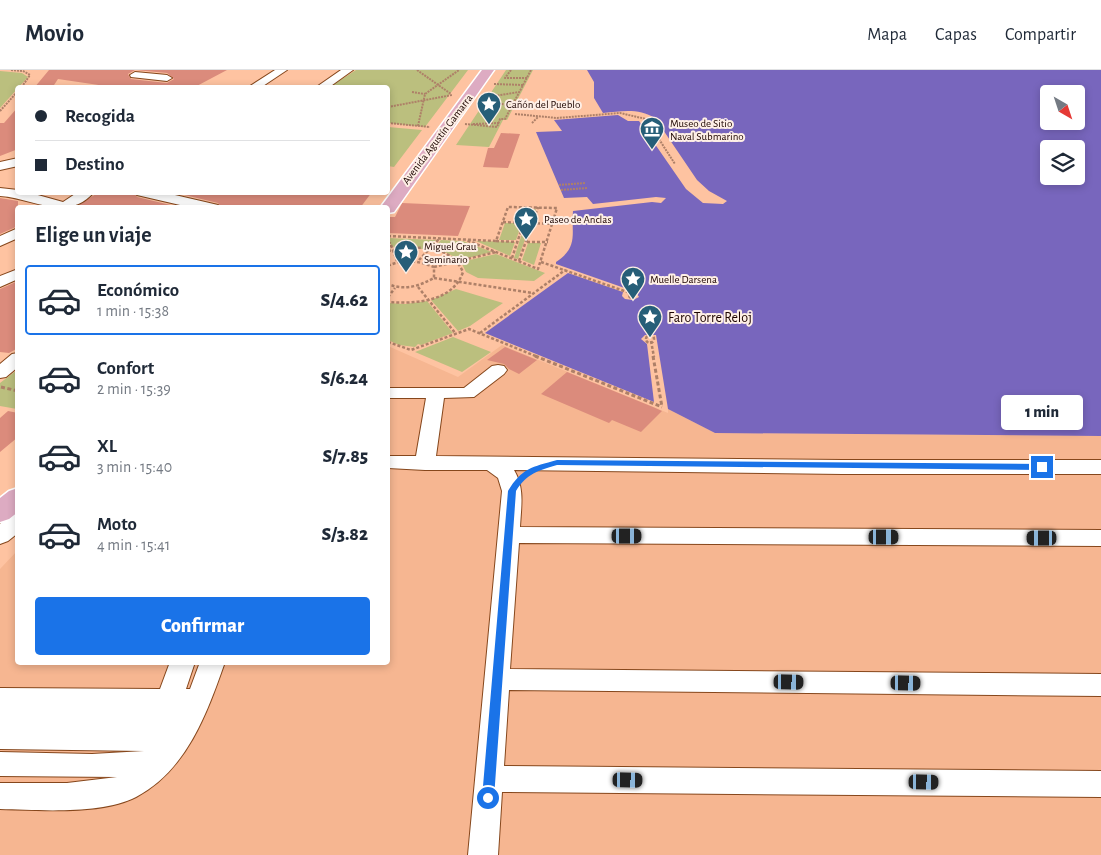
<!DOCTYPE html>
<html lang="es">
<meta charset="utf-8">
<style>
body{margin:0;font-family:"Alegreya Sans",sans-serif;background:#f2f2f3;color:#1f2937;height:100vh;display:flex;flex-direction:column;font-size:19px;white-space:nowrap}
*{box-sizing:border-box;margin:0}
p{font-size:16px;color:#747a83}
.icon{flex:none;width:28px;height:28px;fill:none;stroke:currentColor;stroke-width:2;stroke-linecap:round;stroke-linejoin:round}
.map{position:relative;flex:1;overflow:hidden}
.sheet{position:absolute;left:15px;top:135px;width:375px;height:460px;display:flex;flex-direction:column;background:#fff;border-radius:5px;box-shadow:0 2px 8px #0003}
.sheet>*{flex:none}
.banner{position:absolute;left:15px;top:15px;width:375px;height:110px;border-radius:5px;box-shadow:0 2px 8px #0003;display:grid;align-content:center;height:110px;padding:0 20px;background:#fff}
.needle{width:32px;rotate:141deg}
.controls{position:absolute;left:1040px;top:15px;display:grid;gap:10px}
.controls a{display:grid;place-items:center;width:45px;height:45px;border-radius:5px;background:#fff;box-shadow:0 2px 8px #0003;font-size:25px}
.end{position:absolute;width:22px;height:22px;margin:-11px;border:6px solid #1a73e8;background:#fff;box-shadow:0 0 0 2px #fff}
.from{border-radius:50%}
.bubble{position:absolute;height:35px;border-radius:5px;background:#fff;box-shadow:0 2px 8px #0003;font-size:16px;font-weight:800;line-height:35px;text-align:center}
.car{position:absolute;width:15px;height:30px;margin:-15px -8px;border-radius:6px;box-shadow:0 0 4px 1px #0007;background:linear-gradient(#222 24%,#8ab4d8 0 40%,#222 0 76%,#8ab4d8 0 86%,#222 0)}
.banner b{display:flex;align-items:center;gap:18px;height:48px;font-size:19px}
.banner b+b{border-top:1px solid #e0e1e3}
.banner i{width:12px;height:12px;background:#1f2937}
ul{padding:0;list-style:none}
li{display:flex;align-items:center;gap:15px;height:70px;margin:0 10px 8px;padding:0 10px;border:2px solid transparent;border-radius:5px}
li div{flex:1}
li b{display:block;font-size:19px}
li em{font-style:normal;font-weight:800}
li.active{border-color:#1a73e8}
li>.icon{width:45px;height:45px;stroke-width:1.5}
h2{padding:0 20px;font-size:22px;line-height:60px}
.button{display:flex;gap:10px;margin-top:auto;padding:10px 20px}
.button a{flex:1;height:58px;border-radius:5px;background:#1a73e8;color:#fff;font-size:20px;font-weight:800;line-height:58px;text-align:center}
header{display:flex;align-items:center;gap:30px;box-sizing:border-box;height:70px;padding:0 25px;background:#fff;border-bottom:1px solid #e0e1e3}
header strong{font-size:24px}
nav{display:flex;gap:28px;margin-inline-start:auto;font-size:18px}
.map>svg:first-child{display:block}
.built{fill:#f6b691}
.green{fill:#bbbf7e}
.water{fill:#7866bd;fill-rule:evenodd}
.building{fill:#db8b7c;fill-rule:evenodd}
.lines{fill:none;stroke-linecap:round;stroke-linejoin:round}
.minor-casing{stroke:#86471c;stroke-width:2}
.major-casing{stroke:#fff;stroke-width:3}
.path-far2{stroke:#ae8068;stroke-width:2;stroke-dasharray:2 1;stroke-linecap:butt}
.path-far1{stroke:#ae8068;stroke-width:2.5;stroke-dasharray:3 2;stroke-linecap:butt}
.path{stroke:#ae8068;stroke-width:3;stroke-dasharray:4 2.5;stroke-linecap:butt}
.minor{fill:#fff;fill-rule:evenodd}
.major{fill:#ddabc2;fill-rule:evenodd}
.route{fill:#1a73e8}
.labels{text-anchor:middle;stroke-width:4;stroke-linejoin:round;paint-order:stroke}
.far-poi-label{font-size:11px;fill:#1d0500;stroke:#feefe6;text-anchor:start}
.far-street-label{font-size:11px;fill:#1d0500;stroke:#feefe6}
.poi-label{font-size:14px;fill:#1d0500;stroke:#feefe6;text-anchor:start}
</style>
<header>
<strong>Movio</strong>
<nav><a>Mapa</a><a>Capas</a><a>Compartir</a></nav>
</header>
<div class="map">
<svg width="1101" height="785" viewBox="0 0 1101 785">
<rect width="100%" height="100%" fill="#fec3a1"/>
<path class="built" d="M502,275L668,343V339L715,363L1101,366V785H0V499L17,481L18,592H388V276L458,307Z"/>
<path class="green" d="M356,0H468L425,57L388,53V18H328Z
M506,0H533L507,50H503L489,77L456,75Z
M0,1L22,3L28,7L0,38Z
M388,57L422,60L394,97L388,96Z
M530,139H536L518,189L514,188Z
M505,153H522L516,170H499Z
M388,168L436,170L428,179H396L388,172Z
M441,170L463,171L492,182L460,190L447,183L432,179Z
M476,171L515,172L510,186Z
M528,173H541L534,195L522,190Z
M496,184L545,203L534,211L478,208L466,202L461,192Z
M456,219L503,233L470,256L458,261L431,230Z
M427,231L453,263L421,275L418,274L415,277L399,275L388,270V233L405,234Z
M453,267L491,282L462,302L415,282Z
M17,300V339L0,336V313Z"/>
<path class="water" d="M587,0H1101V366L715,363L668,339L656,265H645L641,269L647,274L654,332L485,263L568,203L623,222L622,226L625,229L633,230L639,227L636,222L556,194V192C579,177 571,164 573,141L652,132L661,133L666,128L656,127L593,134L587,127L564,128L536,62L562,61L554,50L618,45L628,51H639L686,119L703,133L723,134L727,131L709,121L697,110L655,48C639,38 622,41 603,43L594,28V12ZM1049,24H1076V51H1049ZM1049,79H1076V106H1049Z"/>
<path class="building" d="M49,0H227L193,18H119L58,9L52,18H34ZM135,0L167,3L174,9L167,13L131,9L128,4Z
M18,37V79L0,86V53H4Z
M501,63L520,64L508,98L483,97L488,78H494Z
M99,122H134L137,127L183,138H74Z
M172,122H372L360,138H221L218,133Z
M0,128L18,131V156L0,164Z
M402,133L425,134L470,136L458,166L388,163V147H395Z
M18,211V278L9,283L0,282V219Z
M505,277L537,290L519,304L509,299L504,294L487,290Z
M567,302L653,337L662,341L641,362L612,350L609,353L541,324Z
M8,341L18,343V367L0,382V348Z"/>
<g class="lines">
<defs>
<path id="minor" d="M275,0H287L260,18H247Z
M341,0H353L328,18H315Z
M135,2L167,5L172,8L167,11L131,7L130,5Z
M18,88V96L0,100V92Z
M0,118L18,120V122H27L63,132L78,122H94C68,153 33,128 0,126Z
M136,122H162L218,135L219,138H193L137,125Z
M18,158V168L0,176V166Z
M18,199V209L0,217V206Z
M18,283V297L6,307L0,308V294L12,284Z
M498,295L504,296L507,300L504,304L474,327L444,328L436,386L843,390H1101V404H843L514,400C525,418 521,437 520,457L1101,460V476L519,473L510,599L1101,604V626L509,620L504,696L1101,701V727L502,722L498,785H468L502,421L498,408L487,400H425L388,398V386H416L426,328H388V318H464L492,296Z
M18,443V463L8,471L0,474V454L10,445Z
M170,592H195L186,619H190L200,592H225C207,643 187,700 136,727C101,745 38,740 0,739V713H67L117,707L0,706V682L92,684L144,681L0,679V618L160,619Z"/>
<path id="major" d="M482,0H494L394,142L388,143V138H380Z
M18,418V442L9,449L0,452V428L9,421Z"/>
</defs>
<use href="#minor" class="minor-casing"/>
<use href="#major" class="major-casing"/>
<path class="path-far2" d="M11,0L23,1L30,5L21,18
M417,0L451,24
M511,0L505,8H527
M494,14L523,15
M412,22L425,24
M388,37L452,25
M512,37L483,28L519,22
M0,41L18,21
M515,44L557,48L620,43L646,49L675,94
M388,53L430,57
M532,53L538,47
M465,54L497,57L500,49H505L531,0
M473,54L499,53
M418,56L425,24L459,0
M559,115L585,113
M561,120L587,118"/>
<path class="path-far1" d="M503,152L523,153
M532,153L553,154
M388,166L496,171L508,137L557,138L538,199L466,170
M496,171L517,172
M388,172L391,174L388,178
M527,172H548
M391,175L397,191
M388,181C415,176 450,173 463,202C453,232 415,234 388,232
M512,188L529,137
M419,190L439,169
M519,191L538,137
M541,192L630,223
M388,196C404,188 418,191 434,197V208C419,216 405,221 388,214
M434,197L496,182
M434,208L533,223
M418,217L456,264
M629 225a3 3 0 1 1 6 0a3 3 0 1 1-6 0Z
M388,227L395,218
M480,263L565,200
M646 269a4 4 0 1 1 8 0a4 4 0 1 1-8 0Z
M651,271L654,287
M388,272L411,280L469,259L538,287"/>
<path class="path" d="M535,286L662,337
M653,286L662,337
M1,317L18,321"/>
<use href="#minor" class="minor"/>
<use href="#major" class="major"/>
</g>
<path class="route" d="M557,390L1042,394L1046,397L1042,400L557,395C538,401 527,403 516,421L494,728L492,732L488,733L484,732L482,728L508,421C522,398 532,397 557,390Z"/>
<defs>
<symbol id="sight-pin" viewBox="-11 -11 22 30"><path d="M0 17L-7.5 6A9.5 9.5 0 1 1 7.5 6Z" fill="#265e78" stroke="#feefe6"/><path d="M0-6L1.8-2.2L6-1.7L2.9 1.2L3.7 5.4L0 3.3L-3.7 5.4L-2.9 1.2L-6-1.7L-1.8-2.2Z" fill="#fff"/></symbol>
<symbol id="museum-pin" viewBox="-11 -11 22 30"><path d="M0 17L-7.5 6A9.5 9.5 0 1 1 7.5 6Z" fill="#265e78" stroke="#feefe6"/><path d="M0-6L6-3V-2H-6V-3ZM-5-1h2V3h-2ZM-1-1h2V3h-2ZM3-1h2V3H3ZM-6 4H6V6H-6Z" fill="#fff"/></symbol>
</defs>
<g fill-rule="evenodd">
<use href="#sight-pin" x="475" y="20" width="28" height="38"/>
<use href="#museum-pin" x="638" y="45" width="28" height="38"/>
<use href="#sight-pin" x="512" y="135" width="28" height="38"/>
<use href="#sight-pin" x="392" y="168" width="28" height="38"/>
<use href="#sight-pin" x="619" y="195" width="28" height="38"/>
<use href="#sight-pin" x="636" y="233" width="28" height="38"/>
</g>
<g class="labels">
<g class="far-poi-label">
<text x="506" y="38">Cañón del Pueblo</text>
<text x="670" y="57">Museo de Sitio<tspan x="670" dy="13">Naval Submarino</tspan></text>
<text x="544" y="153">Paseo de Anclas</text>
<text x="424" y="180">Miguel Grau<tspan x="424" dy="13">Seminario</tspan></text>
<text x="650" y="213">Muelle Darsena</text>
</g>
<g class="far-street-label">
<text transform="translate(437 69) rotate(-53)" y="4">Avenida Agustín Gamarra</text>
</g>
<g class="poi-label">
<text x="668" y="252">Faro Torre Reloj</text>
</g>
</g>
</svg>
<div class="controls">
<a><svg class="needle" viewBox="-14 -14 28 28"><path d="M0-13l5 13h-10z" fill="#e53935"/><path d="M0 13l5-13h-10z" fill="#747a83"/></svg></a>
<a><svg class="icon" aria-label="layers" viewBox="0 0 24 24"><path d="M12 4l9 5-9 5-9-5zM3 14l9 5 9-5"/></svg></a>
</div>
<i class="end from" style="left:488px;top:728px"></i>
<i class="end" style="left:1042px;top:397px"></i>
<div class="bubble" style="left:1001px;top:325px;width:82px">1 min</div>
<i class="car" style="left:627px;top:466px;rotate:90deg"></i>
<i class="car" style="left:884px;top:467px;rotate:90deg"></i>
<i class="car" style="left:1042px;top:468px;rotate:270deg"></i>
<i class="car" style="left:789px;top:612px;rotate:91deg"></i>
<i class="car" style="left:906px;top:613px;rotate:91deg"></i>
<i class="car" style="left:628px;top:710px;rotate:91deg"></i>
<i class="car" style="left:924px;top:712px;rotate:91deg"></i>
<div class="banner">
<b><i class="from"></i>Recogida</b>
<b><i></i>Destino</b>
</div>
<section class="sheet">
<h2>Elige un viaje</h2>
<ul>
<li class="active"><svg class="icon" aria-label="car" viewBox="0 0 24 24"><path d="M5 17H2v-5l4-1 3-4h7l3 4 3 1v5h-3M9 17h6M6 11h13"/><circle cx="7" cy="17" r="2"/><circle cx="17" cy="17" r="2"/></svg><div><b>Económico</b><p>1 min · 15:38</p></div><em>S/4.62</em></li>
<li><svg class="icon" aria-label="car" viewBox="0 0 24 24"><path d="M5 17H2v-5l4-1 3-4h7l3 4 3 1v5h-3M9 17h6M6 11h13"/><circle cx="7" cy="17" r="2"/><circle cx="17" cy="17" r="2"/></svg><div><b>Confort</b><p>2 min · 15:39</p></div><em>S/6.24</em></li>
<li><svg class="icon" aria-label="car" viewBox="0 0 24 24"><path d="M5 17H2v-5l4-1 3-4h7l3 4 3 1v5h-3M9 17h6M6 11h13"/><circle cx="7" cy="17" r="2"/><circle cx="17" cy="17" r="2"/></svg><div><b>XL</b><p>3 min · 15:40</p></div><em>S/7.85</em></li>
<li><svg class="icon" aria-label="car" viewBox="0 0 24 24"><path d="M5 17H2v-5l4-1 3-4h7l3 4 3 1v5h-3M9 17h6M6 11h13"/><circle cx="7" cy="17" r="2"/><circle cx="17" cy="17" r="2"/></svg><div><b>Moto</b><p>4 min · 15:41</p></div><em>S/3.82</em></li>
</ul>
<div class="button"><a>Confirmar</a></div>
</section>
</div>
